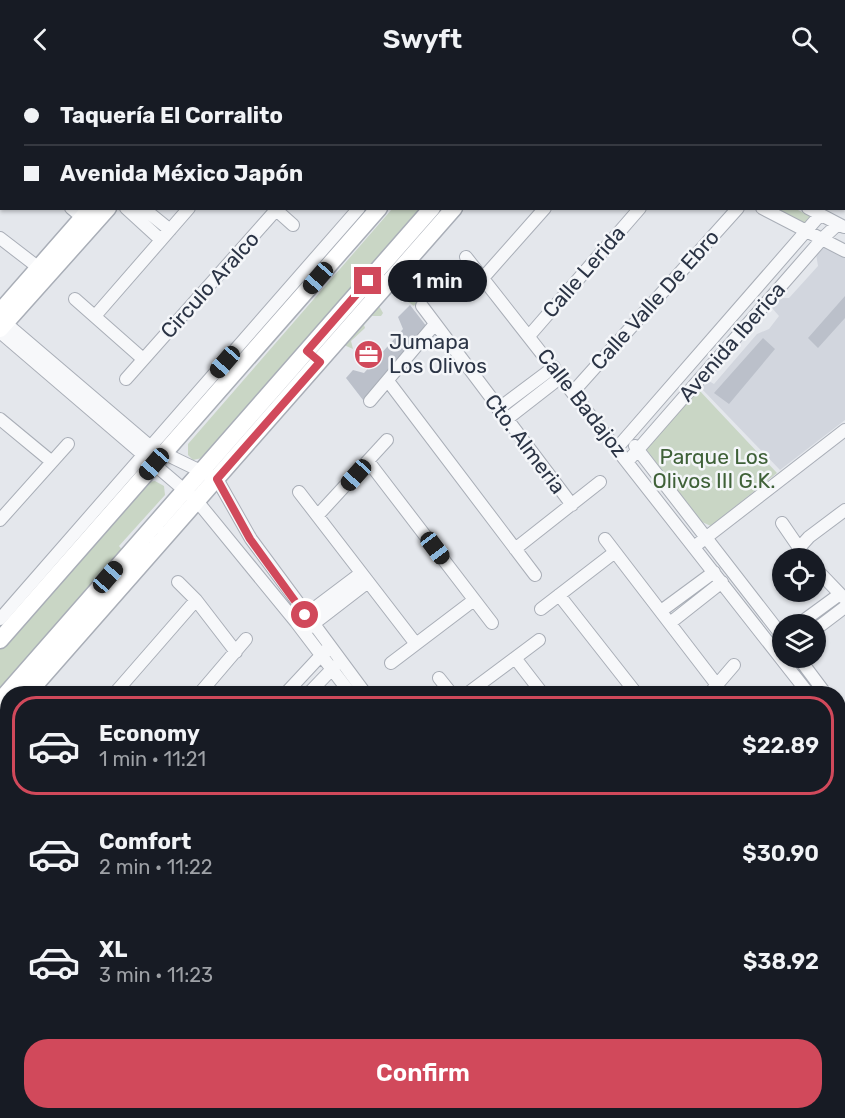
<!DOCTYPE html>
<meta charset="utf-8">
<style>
body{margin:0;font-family:Rubik,sans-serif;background:#242831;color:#f1f3f6;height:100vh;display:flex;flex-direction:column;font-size:22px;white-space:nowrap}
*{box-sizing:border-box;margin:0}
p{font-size:20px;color:#9ea1a6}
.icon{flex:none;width:33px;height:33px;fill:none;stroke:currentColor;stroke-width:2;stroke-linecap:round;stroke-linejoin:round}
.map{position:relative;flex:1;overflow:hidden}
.side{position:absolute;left:0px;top:608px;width:846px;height:434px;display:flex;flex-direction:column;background:#171b24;border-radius:24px 24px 0 0;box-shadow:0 2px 4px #0004}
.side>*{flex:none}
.guide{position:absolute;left:0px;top:0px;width:846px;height:132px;box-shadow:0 2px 4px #0004;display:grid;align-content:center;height:132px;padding:0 24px;background:#171b24}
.tools{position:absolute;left:772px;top:470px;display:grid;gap:12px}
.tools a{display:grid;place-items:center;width:54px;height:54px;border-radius:50%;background:#171b24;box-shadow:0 2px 4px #0004;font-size:30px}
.end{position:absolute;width:27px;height:27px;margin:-14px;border:8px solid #d1495b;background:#fff;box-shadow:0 0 0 3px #fff}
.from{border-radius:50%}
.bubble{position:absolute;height:42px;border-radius:21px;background:#171b24;box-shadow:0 2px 4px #0004;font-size:20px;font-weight:600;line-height:42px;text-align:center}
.car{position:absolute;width:18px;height:36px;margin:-18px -9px;border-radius:8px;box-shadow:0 0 4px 2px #0007;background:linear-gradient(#222 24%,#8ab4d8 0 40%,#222 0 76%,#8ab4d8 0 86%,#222 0)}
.guide b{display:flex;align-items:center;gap:21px;height:57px;font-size:22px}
.guide b+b{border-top:2px solid #363941}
.guide i{width:15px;height:15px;background:#f1f3f6}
ul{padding:10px 0 0;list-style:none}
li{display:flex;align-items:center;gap:18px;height:99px;margin:0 12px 9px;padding:0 12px;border:3px solid transparent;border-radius:24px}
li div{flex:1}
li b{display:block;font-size:22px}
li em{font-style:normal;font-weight:600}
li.on{border-color:#d1495b}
li>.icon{width:54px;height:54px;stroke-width:1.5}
.primary-button{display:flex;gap:12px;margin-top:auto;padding:12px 24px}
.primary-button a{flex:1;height:69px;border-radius:24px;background:#d1495b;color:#fff;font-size:24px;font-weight:600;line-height:69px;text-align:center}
header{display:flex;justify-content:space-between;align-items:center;height:78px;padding:0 24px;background:#171b24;font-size:27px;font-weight:600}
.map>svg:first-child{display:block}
.built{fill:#d2d6de}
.green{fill:#c9d6c5}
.building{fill:#bbc0ca}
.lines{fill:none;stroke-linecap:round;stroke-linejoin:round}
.street-casing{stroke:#a9aeb7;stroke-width:14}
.secondary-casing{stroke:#a9aeb7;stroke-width:19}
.highway-casing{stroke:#8b94a3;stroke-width:23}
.street{stroke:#f7f8fa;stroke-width:12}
.secondary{stroke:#fff;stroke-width:16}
.highway{stroke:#fff;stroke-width:21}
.route{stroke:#d1495b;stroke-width:8}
.labels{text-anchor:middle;stroke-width:5;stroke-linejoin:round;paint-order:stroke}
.street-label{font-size:21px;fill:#2b3445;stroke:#f4f6f9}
.poi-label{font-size:21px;fill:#2b3445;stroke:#f4f6f9;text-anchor:start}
.park-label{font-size:21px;fill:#3f6138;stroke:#f4f6f9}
</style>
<header><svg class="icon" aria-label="back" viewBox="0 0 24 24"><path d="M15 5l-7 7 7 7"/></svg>Swyft<svg class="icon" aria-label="search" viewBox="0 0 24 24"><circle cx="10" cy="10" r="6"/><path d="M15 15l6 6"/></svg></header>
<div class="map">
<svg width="845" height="1040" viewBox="0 0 845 1040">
<rect width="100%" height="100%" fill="#e4e7ec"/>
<path class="built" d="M823,168L845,177V342L780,392L700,309L707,302L714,306L757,256L769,251L779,238L772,230L780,220H789L818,188L816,176Z"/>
<path class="green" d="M6,0H156V1L8,2Z
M392,131H421L202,380L193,382L188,377V366Z
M772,131H796L814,140L809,149Z
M400,202L421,218L414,228L403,220Z
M379,228L383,235L381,238H372L364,247L365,250L351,263L353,271L344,267Z
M699,312L777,395L711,448L702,444L646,371Z
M155,403L164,408L165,417L119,468L123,473L0,613V571L144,405Z
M644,1034H753L747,1040H639Z"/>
<path class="building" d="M845,218V240L818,270L808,260Z
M410,227L427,249L363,322L346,300L353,292L364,295L403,251L398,239Z
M763,260L775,271L729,326L714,315Z"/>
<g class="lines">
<defs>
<path id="street" d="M1,0L3,2
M595,0L596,2
M702,0L705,2
M219,2L221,0
M303,2L304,0
M388,2L390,0
M471,2L472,0
M761,2L762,0
M844,11L845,10
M0,76L2,77
M71,130L83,140
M126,130L161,162
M143,130L170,152
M274,130L293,147
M762,130L845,173
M808,130L844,149
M0,160L39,190
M466,179L808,615
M483,200L545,130
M75,221L143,281
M422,228L572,427
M95,238L189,130
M1,241L151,369L217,401L251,461L365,615
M0,254L197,423L296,544L350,615
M529,258L640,130
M126,301L276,132
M388,303L535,497
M573,314L738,130
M370,323L435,246
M498,331L554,289
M0,341L52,384
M507,341L561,299
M635,368L783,559
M617,370L820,137
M368,383L492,545
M628,383L823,160L838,146
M299,414L416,566
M318,437L387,362
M0,442L68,366
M782,445L806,480
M605,461L717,607
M699,465L845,352
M800,469L809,459L845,432
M515,471L600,404
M816,491L844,520
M178,504L196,522L236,574
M559,517L636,615
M541,531L615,474
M661,533L714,494
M0,541L359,130
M300,541L361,495
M670,545L722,504
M799,546L840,516
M307,551L368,504
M816,551L845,529
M798,579L825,615
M515,580L542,615
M391,585L474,522
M439,600L451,615
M115,615L196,522
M200,615L246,561
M286,615L326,572
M309,615L335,588
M468,615L539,562
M710,615L734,587
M838,634L845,643
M838,655L845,664
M0,747L8,738
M838,755L845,746
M838,778L845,770
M0,798L8,804
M0,843L8,835
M838,859L845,852
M0,943L8,934
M0,963L8,954
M80,1034L88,1040
M181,1034L188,1040
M277,1034L285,1040
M313,1040L318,1034
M333,1040L339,1034
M436,1040L441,1034
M521,1040L526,1034
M608,1040L614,1034
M620,1040L625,1034"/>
<path id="secondary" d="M164,0V2
M177,0V2
M493,2L494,0
M545,2L546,0
M568,2L569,0
M0,234L91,130
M0,251L108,130
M0,562L379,130
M28,615L454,130
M0,623L432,130
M0,647L8,638"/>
<path id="highway" d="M838,979L845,971
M838,1024L845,1017
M785,1040L791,1034
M824,1040L830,1034"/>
</defs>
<use href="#street" class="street-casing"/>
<use href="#secondary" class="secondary-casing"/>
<use href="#highway" class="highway-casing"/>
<use href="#street" class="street"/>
<use href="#secondary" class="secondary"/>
<use href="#highway" class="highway"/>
</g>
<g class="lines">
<path class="route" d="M305,537L250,461L217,401L320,284L307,273L368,203"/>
</g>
<defs>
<symbol id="office-disc" viewBox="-11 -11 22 22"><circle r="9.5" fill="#d1495b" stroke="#f4f6f9"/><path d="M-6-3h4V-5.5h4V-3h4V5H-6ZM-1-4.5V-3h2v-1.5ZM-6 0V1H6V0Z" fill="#fff"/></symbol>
</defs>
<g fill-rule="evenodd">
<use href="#office-disc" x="352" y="260" width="33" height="33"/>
</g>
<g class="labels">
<g class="street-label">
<text transform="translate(584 194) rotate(-49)" y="7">Calle Lerida</text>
<text transform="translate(210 207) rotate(-48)" y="7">Circulo Aralco</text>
<text transform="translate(655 222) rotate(-48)" y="7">Calle Valle De Ebro</text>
<text transform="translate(732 264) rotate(-49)" y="7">Avenida Iberica</text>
<text transform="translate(582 325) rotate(52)" y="7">Calle Badajoz</text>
<text transform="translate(525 366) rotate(53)" y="7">Cto. Almeria</text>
</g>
<g class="poi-label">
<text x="389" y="271">Jumapa<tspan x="389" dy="24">Los Olivos</tspan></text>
</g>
<g class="park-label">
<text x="714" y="386">Parque Los<tspan x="714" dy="24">Olivos III G.K.</tspan></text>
</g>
</g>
</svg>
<div class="tools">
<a><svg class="icon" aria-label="locate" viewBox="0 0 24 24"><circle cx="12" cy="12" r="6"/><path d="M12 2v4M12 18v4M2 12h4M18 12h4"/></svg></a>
<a><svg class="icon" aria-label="layers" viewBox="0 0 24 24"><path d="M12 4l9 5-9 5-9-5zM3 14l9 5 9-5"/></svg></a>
</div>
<i class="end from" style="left:305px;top:537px"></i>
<i class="end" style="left:368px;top:203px"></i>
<div class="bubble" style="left:388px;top:182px;width:99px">1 min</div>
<i class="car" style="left:318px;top:200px;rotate:221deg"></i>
<i class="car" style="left:225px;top:284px;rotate:221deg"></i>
<i class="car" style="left:154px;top:386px;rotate:221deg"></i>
<i class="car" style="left:356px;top:397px;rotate:222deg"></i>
<i class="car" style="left:435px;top:470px;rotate:143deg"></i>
<i class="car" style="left:108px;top:499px;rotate:41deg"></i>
<div class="guide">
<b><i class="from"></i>Taquería El Corralito</b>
<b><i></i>Avenida México Japón</b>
</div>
<section class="side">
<ul>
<li class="on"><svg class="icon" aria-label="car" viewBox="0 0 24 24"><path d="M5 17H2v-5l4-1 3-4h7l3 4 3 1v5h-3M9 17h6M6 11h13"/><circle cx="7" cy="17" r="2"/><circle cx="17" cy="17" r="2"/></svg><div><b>Economy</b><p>1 min · 11:21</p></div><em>$22.89</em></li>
<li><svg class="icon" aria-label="car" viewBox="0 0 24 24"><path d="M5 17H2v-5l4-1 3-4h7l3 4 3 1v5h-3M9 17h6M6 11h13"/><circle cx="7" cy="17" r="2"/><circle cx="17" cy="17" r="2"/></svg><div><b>Comfort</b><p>2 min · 11:22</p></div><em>$30.90</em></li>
<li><svg class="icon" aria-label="car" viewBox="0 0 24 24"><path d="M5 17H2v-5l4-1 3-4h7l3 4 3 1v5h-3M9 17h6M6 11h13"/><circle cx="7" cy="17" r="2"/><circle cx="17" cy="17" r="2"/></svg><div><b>XL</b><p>3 min · 11:23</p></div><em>$38.92</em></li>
</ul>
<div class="primary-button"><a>Confirm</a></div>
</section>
</div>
